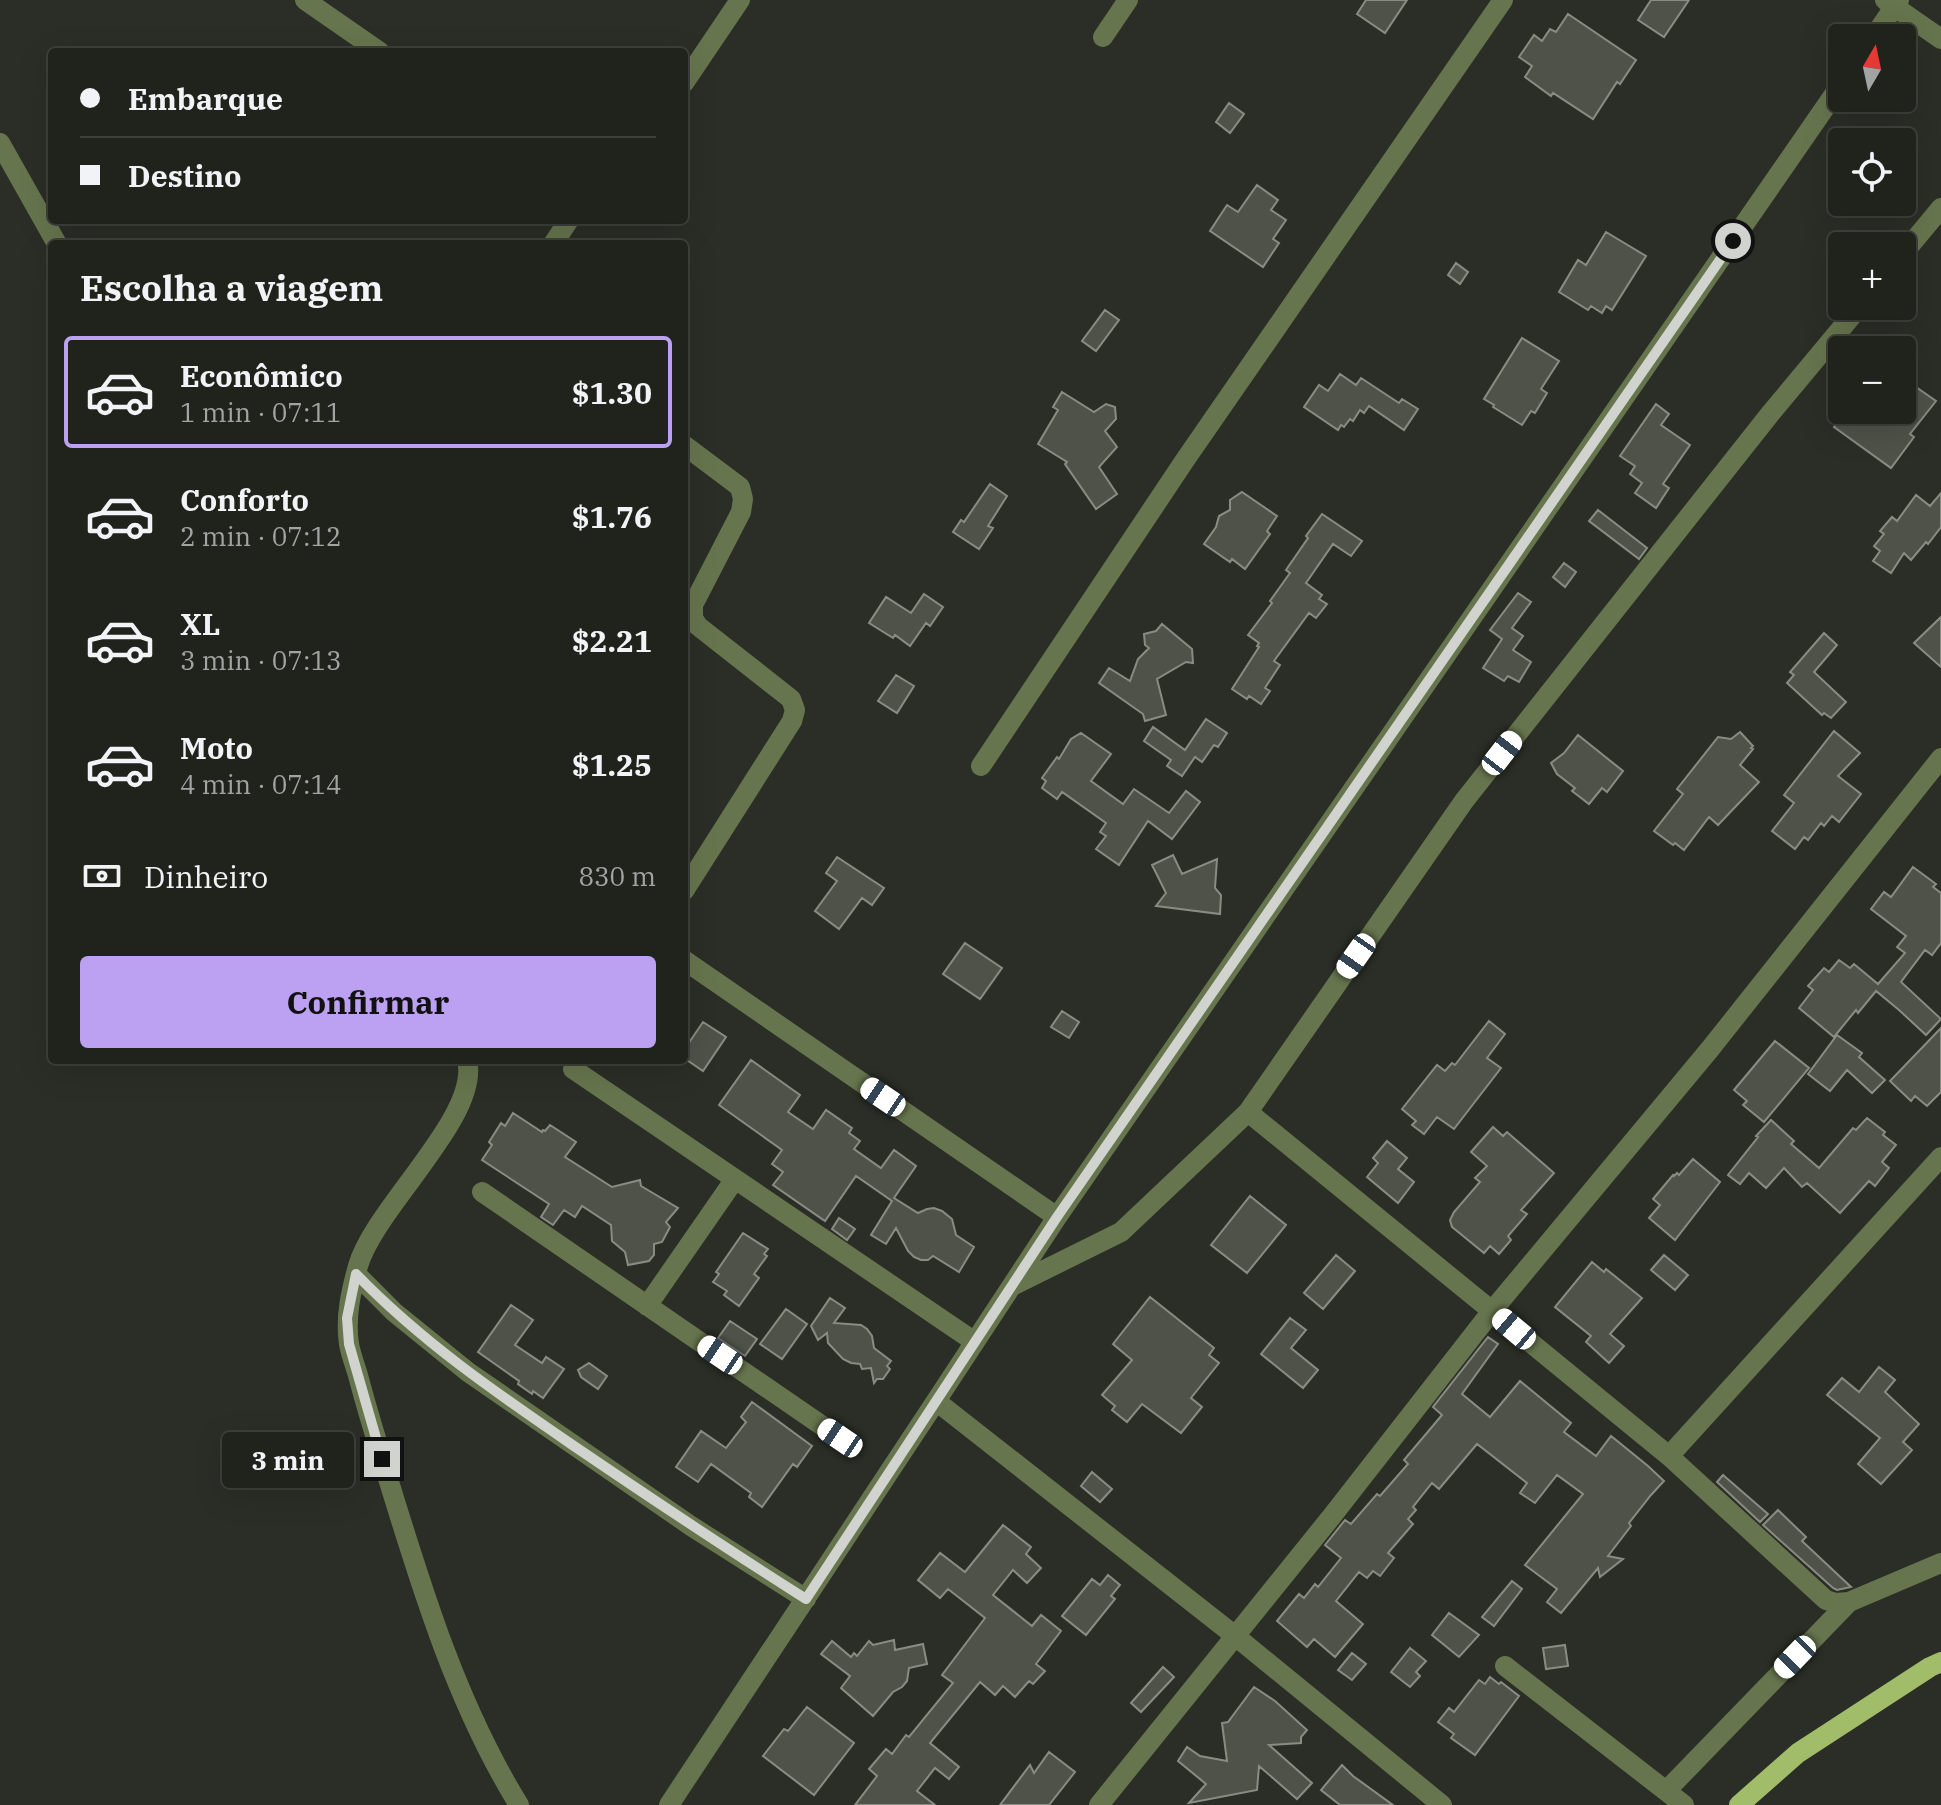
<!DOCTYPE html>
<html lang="pt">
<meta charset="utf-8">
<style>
body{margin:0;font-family:"IBM Plex Serif",serif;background:#282a25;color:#f1f3f6;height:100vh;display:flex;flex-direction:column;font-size:30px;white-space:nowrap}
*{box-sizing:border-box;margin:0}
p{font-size:26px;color:#a2a4a3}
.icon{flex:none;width:44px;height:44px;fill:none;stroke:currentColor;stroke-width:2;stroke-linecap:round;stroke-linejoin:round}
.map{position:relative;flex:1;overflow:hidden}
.side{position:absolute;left:48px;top:240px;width:640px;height:824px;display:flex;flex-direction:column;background:#20221c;border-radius:8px;box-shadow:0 8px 32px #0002,0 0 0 2px #3d3f3b}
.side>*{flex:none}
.hud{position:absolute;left:48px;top:48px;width:640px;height:176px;border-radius:8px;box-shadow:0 8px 32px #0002,0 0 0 2px #3d3f3b;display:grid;align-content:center;height:176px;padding:0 32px;background:#20221c}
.needle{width:52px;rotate:9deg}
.fabs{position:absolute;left:1828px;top:24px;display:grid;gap:16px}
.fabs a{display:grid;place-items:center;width:88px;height:88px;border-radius:8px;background:#20221c;box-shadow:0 8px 32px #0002,0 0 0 2px #3d3f3b;font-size:40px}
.end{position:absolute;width:36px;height:36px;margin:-18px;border:10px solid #d1d3ce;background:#111;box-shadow:0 0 0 4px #111}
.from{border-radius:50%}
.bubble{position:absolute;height:56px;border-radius:8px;background:#20221c;box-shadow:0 8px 32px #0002,0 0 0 2px #3d3f3b;font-size:26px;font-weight:700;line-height:56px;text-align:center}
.car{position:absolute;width:24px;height:48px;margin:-24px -12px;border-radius:10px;box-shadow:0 0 6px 2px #0007;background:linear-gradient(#fff 24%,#345 0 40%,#fff 0 76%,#345 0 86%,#fff 0)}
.hud b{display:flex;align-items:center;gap:28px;height:76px;font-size:30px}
.hud b+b{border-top:2px solid #3d3f3b}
.hud i{width:20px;height:20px;background:#f1f3f6}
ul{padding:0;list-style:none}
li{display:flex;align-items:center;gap:24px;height:112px;margin:0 16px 12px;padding:0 16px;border:4px solid transparent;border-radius:8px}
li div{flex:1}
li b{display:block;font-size:30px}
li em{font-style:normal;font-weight:700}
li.active{border-color:#bca0f2}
li>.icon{width:72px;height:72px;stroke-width:1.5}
h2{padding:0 32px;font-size:36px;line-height:96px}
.pay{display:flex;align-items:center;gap:20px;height:88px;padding:0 32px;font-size:30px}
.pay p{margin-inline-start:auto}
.action{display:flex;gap:16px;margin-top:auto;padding:16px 32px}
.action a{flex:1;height:92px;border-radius:8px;background:#bca0f2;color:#111;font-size:32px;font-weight:700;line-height:92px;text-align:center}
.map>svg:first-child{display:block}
.building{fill:#4f5249;stroke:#898c83;stroke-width:2}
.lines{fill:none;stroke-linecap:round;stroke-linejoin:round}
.minor{stroke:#67754e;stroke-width:20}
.major{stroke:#a1bd6a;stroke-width:20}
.route{stroke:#d1d3ce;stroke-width:10}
</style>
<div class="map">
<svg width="1941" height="1805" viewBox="0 0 1941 1805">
<rect width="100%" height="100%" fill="#2b2e26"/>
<path class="building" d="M1366,0H1407L1385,33L1357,14Z
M1651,0H1689L1664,37L1638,20Z
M1568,14L1636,60L1620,84L1617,82L1593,119L1553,93L1551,96L1525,77L1532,66L1519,57L1534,35L1542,41L1550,29L1556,32Z
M1229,103L1244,114L1230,133L1216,122Z
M1257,185L1278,200L1271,210L1286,220L1273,239L1279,243L1263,267L1210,231L1227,205L1238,212Z
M1606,232L1646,256L1612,310L1606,306L1602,313L1591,306L1588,310L1559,292L1578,260L1586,265Z
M1456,263L1468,272L1460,284L1448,275Z
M1105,310L1119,320L1096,351L1082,341Z
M1522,338L1559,361L1541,389L1547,393L1535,413L1531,411L1522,425L1493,407L1494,405L1484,399Z
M1340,374L1356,385L1361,378L1399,403L1402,399L1418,409L1404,430L1369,406L1364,413L1360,410L1353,421L1350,419L1344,427L1341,425L1338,430L1304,407L1319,385L1328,391Z
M1916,387L1936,401L1910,434L1914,437L1891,468L1834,427L1847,410H1876L1891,421L1899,410H1902V406Z
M1062,392L1094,412L1106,404L1115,407L1116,419L1105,431L1117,447L1099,467L1117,494L1096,509L1065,464L1067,462L1038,444L1058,410L1053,407Z
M1656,404L1669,414L1661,425L1690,445L1663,484L1669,488L1656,508L1635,493L1642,483L1630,474L1635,466L1620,456Z
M990,484L1007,496L988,526L993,528L979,549L953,532L961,520L964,522Z
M1242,492L1277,516L1267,531L1270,534L1245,569L1232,559L1230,562L1204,544L1216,527L1219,516L1230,510V500Z
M1941,493V527L1928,544L1926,542L1911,560L1904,553L1891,573L1873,561L1880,551L1874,546L1884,534L1880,531L1892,517L1897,521L1916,495L1930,506Z
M1598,510L1647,548L1639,559L1589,521Z
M1322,514L1362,541L1351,556L1333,544L1306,583L1322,595L1319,599L1327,604L1316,618L1309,613L1274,661L1280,665L1265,688L1270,691L1261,704L1249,696L1247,699L1232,689L1259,647L1257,646L1259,643L1248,635L1272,603L1270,601L1290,573L1286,570L1308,538L1306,536Z
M1564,563L1576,572L1565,587L1553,577Z
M1518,593L1531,602L1512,628L1523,636L1513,650L1531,662L1519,682L1508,676L1504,681L1483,668L1502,639L1490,630Z
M924,594L943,607L930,626L926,623L910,646L895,635L893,638L869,623L886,597L911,613Z
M1941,617V667L1914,643Z
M1162,624L1192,649L1193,663L1186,662L1157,679L1166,715L1145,721L1143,714L1099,683L1109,668L1130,681L1138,659L1149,648L1145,645L1144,634L1156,631Z
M1824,633L1837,645L1814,672L1846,702L1831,718L1824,713L1822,715L1787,683L1794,675L1790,672Z
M896,675L914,686L897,713L878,701Z
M1206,719L1227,733L1218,747L1214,745L1202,762L1195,757L1182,776L1167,766L1171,760L1144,741L1153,727L1185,750Z
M1834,731L1860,753L1838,776L1861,794L1839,822L1832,816L1824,826L1821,823L1808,840L1804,837L1795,849L1772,831L1794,803L1784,795Z
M1740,732L1753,746L1751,748L1753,749L1740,765L1759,782L1718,825L1709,817L1684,850L1675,843L1673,845L1654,831L1683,794L1677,789L1718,737L1731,739Z
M1081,733L1111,754L1091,781L1123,804L1134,789L1169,813L1186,791L1200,802L1172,839L1148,821L1119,865L1096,849L1106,836L1100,832L1106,823L1062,792L1057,799L1042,788L1046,781L1042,778L1057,757L1059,759L1071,739Z
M1578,735L1623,771L1607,792L1602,788L1589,804L1572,791L1575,788L1557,774L1551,763L1564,753Z
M1173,855L1182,874L1217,859L1215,888L1221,895L1220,914L1156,906L1166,893L1152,865Z
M837,857L884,888L872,905L862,898L839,929L815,911L837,881L826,873Z
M1913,867L1936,884L1933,887L1941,893V943L1932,955L1925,950L1901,982L1941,1019L1926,1035L1899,1010L1876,991L1858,1013L1856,1010L1834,1037L1799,1008L1813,990L1808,986L1824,968L1829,972L1839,960L1850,968L1854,964L1878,984L1905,953L1897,947L1906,936L1871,909L1884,892L1891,897Z
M965,943L1002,968L980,999L943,974Z
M1062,1011L1079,1022L1069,1038L1051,1027Z
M1489,1021L1505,1034L1487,1058L1501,1068L1454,1129L1437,1117L1424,1134L1412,1125L1416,1121L1402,1109L1437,1065L1445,1071L1452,1063L1455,1065Z
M703,1022L726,1037L703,1071L684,1058V1050Z
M1941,1028V1092L1927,1106L1915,1096L1911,1101L1890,1081Z
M1837,1035L1862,1053L1859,1057L1885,1080L1872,1093L1847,1070L1830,1091L1808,1074Z
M1775,1041L1809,1068L1764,1122L1743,1105L1747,1101L1734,1090Z
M751,1060L800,1095L788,1112L813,1129L826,1110L852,1128L849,1133L860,1141L854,1149L881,1168L894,1150L916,1166L894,1198L918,1213L927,1209L934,1208L942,1211L952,1219L956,1235L974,1247L959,1272L933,1256L928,1260H921L914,1257L908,1251L896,1228L886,1244L871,1235L892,1201L856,1176L825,1221L773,1185L783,1172L772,1164L782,1150L719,1105Z
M513,1113L542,1132L543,1130L545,1131L550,1125L576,1142L565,1157L612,1187L640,1180L641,1186L678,1208L666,1222L670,1227L662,1242L654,1244V1255L649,1261L628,1265L625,1252L612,1241L611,1225L582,1206L575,1217L564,1210L553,1225L541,1217L549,1204L482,1160L492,1145L489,1142L501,1123L505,1126Z
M1867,1118L1885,1132L1883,1135L1896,1145L1882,1162L1889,1168L1875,1186L1869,1181L1840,1213L1807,1183L1802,1187L1784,1168L1766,1188L1749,1173L1740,1184L1728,1175L1758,1137L1756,1136L1771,1120L1794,1141L1791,1144L1819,1168L1853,1128L1856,1130Z
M1493,1127L1503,1136L1507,1132L1554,1173L1521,1210L1527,1214L1508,1236L1511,1240L1499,1254L1490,1246L1484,1253L1452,1227L1450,1220L1454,1212L1480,1182L1475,1178L1487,1166L1471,1152Z
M1387,1141L1407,1158L1398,1169L1414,1182L1398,1203L1367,1177L1378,1163L1373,1158Z
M1693,1159L1720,1182L1675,1240L1649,1218L1660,1205L1653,1199L1673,1175L1674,1176L1677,1173L1679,1175Z
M1250,1196L1286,1225L1247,1273L1211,1245Z
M839,1218L855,1229L847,1240L832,1229Z
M743,1233L768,1249L764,1254L767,1256L754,1274L759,1278L739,1306L724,1295L727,1291L713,1282L719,1274L716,1272Z
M1336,1255L1355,1271L1323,1309L1304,1293Z
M1664,1255L1688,1275L1675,1290L1651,1270Z
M1592,1262L1604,1272L1606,1269L1642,1298L1610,1334L1624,1346L1609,1363L1586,1342L1591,1336L1555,1307Z
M1150,1297L1214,1348L1209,1355L1219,1363L1191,1398L1202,1407L1181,1433L1142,1404L1127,1422L1112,1410L1115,1406L1102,1395L1132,1360L1113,1344Z
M830,1298L845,1308L834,1323L861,1325L867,1329L872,1336L874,1348L891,1361L887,1366L890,1369L883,1379H877L874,1383L871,1368L862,1369L860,1364L851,1363L843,1359L828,1343L827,1333L818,1340L811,1326Z
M511,1305L533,1320L515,1345L542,1363L546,1357L564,1369L543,1398L533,1391L532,1394L518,1384L519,1381L478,1352Z
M786,1309L807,1324L782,1359L760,1344Z
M1290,1318L1306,1330L1291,1348L1318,1370L1303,1388L1261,1354Z
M730,1321L757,1339L745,1356L718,1338Z
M1488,1337L1498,1344L1462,1394L1490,1417L1520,1381L1571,1423L1564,1432L1596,1456L1611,1436L1648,1466L1664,1481L1651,1495L1629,1523L1631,1526L1608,1556L1623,1559L1600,1577L1598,1568L1561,1613L1547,1602L1557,1589L1525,1565L1583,1494L1557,1475L1535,1503L1520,1493L1527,1483L1477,1444L1439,1489L1432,1483L1413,1507L1416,1510L1408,1519L1413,1524L1388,1553L1394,1558L1380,1576L1373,1571L1367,1578L1359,1572L1336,1601L1363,1624L1335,1657L1314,1639L1307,1647L1277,1621L1299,1594L1304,1598L1315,1584L1318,1587L1341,1558L1325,1545L1345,1520L1351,1524L1377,1494L1380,1496L1408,1464L1404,1460L1442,1415L1433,1407Z
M589,1363L607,1376L598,1389L581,1377L578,1370Z
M1879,1367L1895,1380L1885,1392L1919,1424L1903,1442L1912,1450L1881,1484L1858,1464L1880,1438L1827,1395L1842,1378L1859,1392Z
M752,1402L812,1446L797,1467L793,1464L762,1507L749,1497L751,1493L711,1464L698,1482L676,1467L701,1431L726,1448L746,1422L741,1417Z
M1092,1472L1112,1489L1100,1502L1081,1486Z
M1723,1475L1768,1514L1760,1522L1717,1482Z
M1778,1510L1806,1537L1802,1541L1851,1587L1837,1590L1833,1588L1763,1525Z
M1003,1525L1031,1547L1026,1554L1041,1568L1027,1583L1013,1570L993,1595L1032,1626L1041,1615L1061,1631L1036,1664L1045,1671L1033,1684L1029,1681L1015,1697L1003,1686L995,1695L980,1682L930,1743L959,1767L949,1779L935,1768L917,1791L935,1805H855L877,1776L869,1769L886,1749L892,1754L906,1735L909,1737L953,1683L942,1675L985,1618L948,1589L940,1598L918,1580L940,1553L965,1572Z
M1108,1575L1120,1585L1111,1596L1115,1599L1086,1635L1062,1616L1092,1579L1100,1585Z
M1512,1581L1522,1589L1494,1626L1482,1617Z
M1449,1613L1479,1635L1459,1657L1432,1635Z
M894,1640L895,1650L923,1644L927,1664L909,1668L907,1681L902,1687L893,1692L873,1716L841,1688L850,1676L821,1654L832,1641L851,1657L854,1653L857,1656L869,1641L873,1645Z
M1565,1645L1568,1666L1546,1669L1543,1648Z
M1410,1648L1426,1661L1416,1672L1420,1676L1410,1687L1391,1672Z
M1352,1653L1366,1664L1352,1680L1338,1670Z
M1163,1667L1174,1677L1141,1712L1131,1703Z
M1490,1677L1499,1684L1501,1682L1519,1696L1475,1755L1451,1738L1454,1734L1438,1722L1449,1708L1454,1712L1479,1680L1485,1684Z
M1254,1687L1275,1701L1307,1730L1301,1737V1743L1269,1745L1312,1783L1297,1799L1259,1766L1257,1790L1189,1803L1206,1784L1178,1761L1187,1747L1200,1756L1227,1761L1222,1723L1228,1722Z
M807,1707L854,1743L814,1795L763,1756L784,1729L788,1731Z
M1049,1752L1075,1772L1049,1805H1000L1030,1765L1034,1773Z
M1342,1765L1353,1776L1393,1805H1340L1321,1790Z"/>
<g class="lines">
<path class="minor" d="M305,0L380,52
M1885,0L1941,39
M1103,37L1128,0
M1873,38L1899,0
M684,83L740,0
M0,143L57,244
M553,244L569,220
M1902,255L1941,208
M684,445L740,487L743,499L741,512L693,605V618L698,626L791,699L795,710L792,721L684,891
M981,766L1185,460L1503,0
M684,960L1057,1217
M467,1060C481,1116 375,1207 358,1266C351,1291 345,1317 349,1344C351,1356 356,1367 359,1379C367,1410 377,1441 386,1472C421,1586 456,1703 519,1805
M573,1069L975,1342
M1248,1112L1492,1311L1710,1049L1941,758
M482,1192L840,1438
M356,1274L394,1312L468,1372L691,1526L806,1599
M1012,1286L1121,1232L1248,1112L1464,801L1770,414L1860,306
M647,1306L735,1179
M1669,1456L1941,1157
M1505,1666L1684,1805
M1666,1791L1849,1602
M669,1805L936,1401
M1099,1805L1332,1516L1492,1311L1669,1456L1826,1600L1836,1603L1849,1602L1941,1563
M1442,1805L1234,1635L936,1401L1057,1217L1842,83"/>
<path class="major" d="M1739,1805L1798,1753L1930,1667L1941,1662"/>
</g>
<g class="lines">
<path class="route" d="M382,1459L349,1344L347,1318L356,1274C421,1341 495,1392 571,1444C649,1497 727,1549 806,1599L1057,1217L1733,241"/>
</g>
</svg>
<div class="fabs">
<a><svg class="needle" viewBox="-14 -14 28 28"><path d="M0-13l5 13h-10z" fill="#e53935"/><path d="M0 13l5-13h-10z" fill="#a2a4a3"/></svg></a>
<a><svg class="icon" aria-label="locate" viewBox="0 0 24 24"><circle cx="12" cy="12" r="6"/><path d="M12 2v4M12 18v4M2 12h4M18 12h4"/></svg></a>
<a>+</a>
<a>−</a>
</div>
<i class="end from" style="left:1733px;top:241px"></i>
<i class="end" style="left:382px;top:1459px"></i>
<div class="bubble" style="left:222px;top:1432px;width:132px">3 min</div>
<i class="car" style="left:1502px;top:753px;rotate:38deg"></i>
<i class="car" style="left:1356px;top:956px;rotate:215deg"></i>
<i class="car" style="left:883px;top:1097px;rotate:304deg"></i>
<i class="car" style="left:1514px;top:1329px;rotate:310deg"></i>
<i class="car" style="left:720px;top:1355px;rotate:304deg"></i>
<i class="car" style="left:840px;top:1438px;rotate:304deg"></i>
<i class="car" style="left:1795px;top:1657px;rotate:224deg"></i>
<div class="hud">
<b><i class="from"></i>Embarque</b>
<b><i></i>Destino</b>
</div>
<section class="side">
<h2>Escolha a viagem</h2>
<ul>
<li class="active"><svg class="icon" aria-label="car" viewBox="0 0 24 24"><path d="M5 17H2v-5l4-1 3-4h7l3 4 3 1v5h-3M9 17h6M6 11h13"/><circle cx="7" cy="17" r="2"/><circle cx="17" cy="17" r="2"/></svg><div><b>Econômico</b><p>1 min · 07:11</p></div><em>$1.30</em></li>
<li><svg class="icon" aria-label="car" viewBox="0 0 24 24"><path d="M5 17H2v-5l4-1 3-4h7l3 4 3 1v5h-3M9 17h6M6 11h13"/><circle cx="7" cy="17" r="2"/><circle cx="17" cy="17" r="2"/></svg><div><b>Conforto</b><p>2 min · 07:12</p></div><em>$1.76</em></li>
<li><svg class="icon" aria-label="car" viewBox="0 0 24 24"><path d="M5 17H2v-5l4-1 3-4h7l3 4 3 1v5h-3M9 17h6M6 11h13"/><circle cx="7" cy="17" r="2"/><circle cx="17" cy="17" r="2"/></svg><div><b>XL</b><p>3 min · 07:13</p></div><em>$2.21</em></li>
<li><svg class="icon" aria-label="car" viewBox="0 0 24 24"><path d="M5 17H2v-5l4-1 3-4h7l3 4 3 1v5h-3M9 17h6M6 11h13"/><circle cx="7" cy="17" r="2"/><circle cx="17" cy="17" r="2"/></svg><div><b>Moto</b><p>4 min · 07:14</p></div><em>$1.25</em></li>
</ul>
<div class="pay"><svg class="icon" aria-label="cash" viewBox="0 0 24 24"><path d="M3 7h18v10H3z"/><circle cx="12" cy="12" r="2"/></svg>Dinheiro<p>830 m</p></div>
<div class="action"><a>Confirmar</a></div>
</section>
</div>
